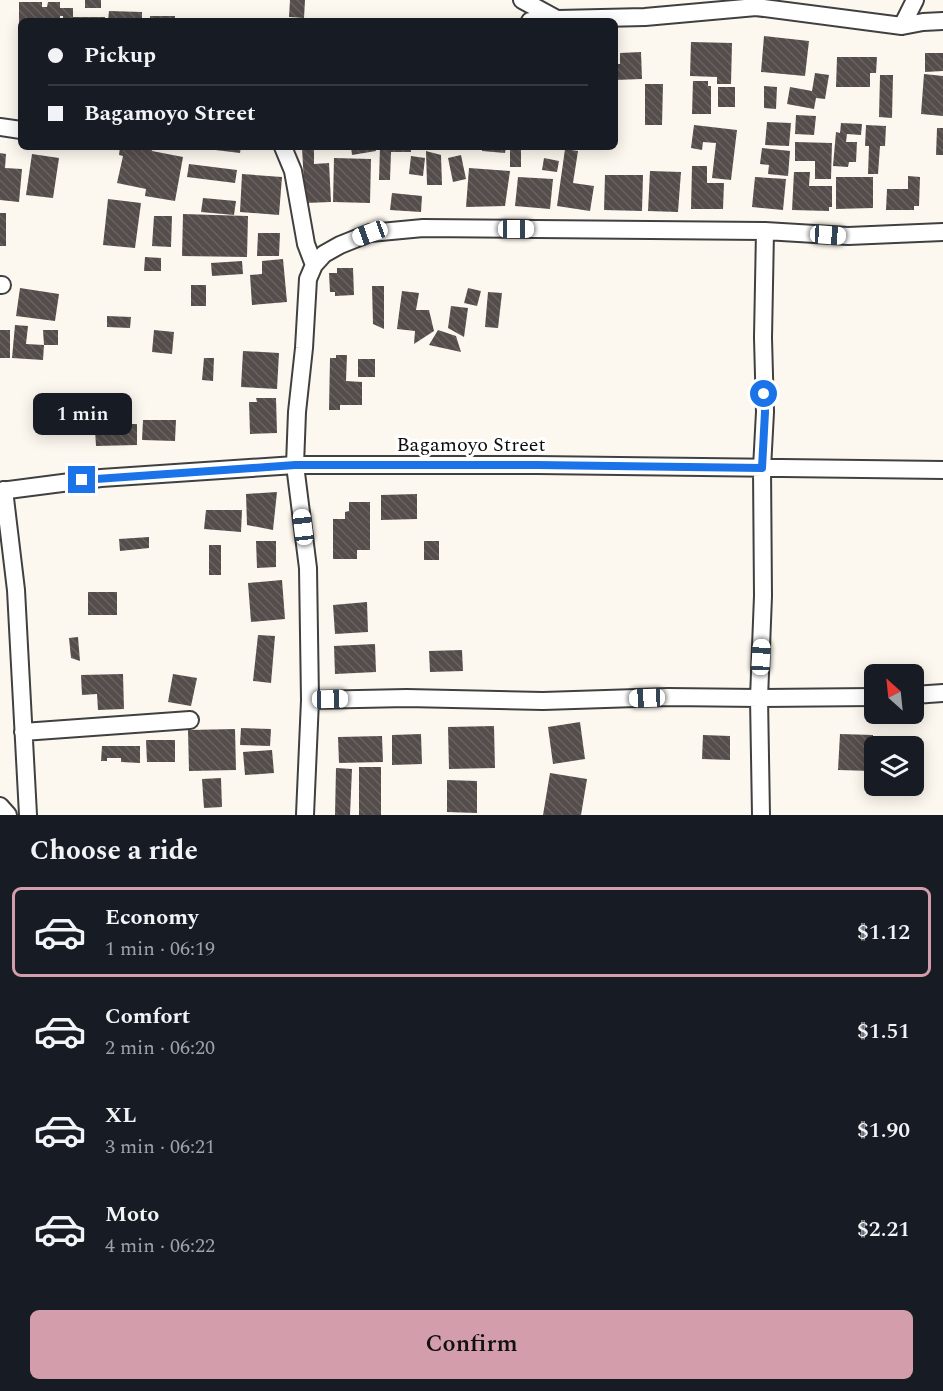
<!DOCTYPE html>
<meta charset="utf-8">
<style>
body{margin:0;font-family:Spectral,serif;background:#242831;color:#f1f3f6;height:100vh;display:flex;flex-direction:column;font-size:22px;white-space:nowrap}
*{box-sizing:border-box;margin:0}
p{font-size:20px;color:#9ea1a6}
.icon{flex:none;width:33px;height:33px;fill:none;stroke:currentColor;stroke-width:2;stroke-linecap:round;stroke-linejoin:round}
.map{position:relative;height:815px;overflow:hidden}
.sheet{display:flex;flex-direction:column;background:#171b24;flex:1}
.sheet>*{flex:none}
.top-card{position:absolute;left:18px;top:18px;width:600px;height:132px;border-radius:9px;box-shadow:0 3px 15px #0003;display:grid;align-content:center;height:132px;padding:0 30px;background:#171b24}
.needle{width:39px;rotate:333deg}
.fabs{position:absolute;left:864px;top:664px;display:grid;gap:12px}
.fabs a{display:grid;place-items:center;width:60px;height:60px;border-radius:9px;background:#171b24;box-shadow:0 3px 15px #0003;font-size:30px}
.end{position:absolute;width:27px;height:27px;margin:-14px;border:8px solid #1a73e8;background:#fff;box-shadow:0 0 0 3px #fff}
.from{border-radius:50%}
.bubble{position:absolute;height:42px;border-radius:9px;background:#171b24;box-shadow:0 3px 15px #0003;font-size:20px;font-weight:600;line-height:42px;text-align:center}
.car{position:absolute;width:18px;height:36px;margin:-18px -9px;border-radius:8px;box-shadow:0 0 4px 2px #0007;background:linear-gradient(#fff 24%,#345 0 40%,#fff 0 76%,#345 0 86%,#fff 0)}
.top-card b{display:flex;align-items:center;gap:21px;height:57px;font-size:22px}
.top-card b+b{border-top:2px solid #363941}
.top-card i{width:15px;height:15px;background:#f1f3f6}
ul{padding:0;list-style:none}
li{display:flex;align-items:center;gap:18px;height:90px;margin:0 12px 9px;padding:0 18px;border:3px solid transparent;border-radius:9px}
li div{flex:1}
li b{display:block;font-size:22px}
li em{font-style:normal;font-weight:600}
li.active{border-color:#d39dab}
li>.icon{width:54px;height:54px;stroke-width:1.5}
h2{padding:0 30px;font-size:27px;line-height:72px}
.button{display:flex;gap:12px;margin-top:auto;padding:12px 30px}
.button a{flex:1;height:69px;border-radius:9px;background:#d39dab;color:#111;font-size:24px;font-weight:600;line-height:69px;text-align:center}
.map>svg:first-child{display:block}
.building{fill:url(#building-back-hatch)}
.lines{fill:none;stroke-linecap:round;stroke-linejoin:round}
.minor-casing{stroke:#404040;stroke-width:20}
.minor{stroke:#fff;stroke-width:16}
.route{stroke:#1a73e8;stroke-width:8}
.labels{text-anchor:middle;stroke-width:6;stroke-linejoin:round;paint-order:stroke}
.street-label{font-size:20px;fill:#0d0d0d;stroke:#fff}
</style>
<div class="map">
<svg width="943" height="815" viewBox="0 0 943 815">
<defs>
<pattern id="building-back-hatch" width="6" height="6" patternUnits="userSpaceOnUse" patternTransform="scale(1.5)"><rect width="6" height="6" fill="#554d4b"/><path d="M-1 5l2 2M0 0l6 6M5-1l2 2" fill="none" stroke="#686260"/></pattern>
</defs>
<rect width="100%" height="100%" fill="#fdf8ef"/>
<path class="building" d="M85,0H101V8H85Z
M290,0H305L304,18L289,17Z
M19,2H42V7H47L48,2H60V8H73V17H105V21H63V16H60V21H21V28H19Z
M109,11L142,12V21H108Z
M150,16H175V21H150Z
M764,36L809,41L805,76L761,72Z
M691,42L732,43L731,84H717V77L690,76Z
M641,52L642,79L615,80V64H620V53Z
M925,53H943V71L925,72Z
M837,57H877L876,73H870V87H836Z
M815,73L829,75L825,99L816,98L814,109L787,104L790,87L812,91Z
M924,74L943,76V116L921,114Z
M880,75H893L892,118L879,117Z
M693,81H708V86H711V114H692Z
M645,84H663L662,125H645Z
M764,86L777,87L776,109L764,108Z
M718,87H735V107H718Z
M796,115L816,116L814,135L795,134Z
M767,122L791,123L789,146L765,145Z
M841,123L862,124L861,135L847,134L846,142H857L856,162H849L848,167L833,166L836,132L840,133Z
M694,125L737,130L731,180L712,178L716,143L703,142L702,150L691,148Z
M866,125L886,126L885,146H880L878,174H868L869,146H865Z
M937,128H943V155H936Z
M795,142L832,143L831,179H815V161H795Z
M120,147H153L152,151L183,157L175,201L145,196L146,189L117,183L123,156L119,155Z
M208,147H241L240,153L207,149Z
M302,147H314V164L329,163L331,202L305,203Z
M351,147H376V151L352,155Z
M380,147H411V152H391L390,180H379Z
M482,147H506L505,153L482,151Z
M762,148L790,151L788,176L768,174L769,165L760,164Z
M510,149H521V167H510Z
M565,149L578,151L573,183L594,186L590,211L557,206Z
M426,151L441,155L442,185H427Z
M0,153L6,154L5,168L22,169L19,202L0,200Z
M32,154L59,158L53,198L26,195Z
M461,155L466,179L453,182L448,158Z
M411,156L425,158L423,176L409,174Z
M334,158L371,159L370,203L333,202Z
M544,158L559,161L557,172L542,170Z
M189,164L237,170L235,183L187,177Z
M692,166H707V183H724L723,209H691Z
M469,168L510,171L505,206L466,207Z
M650,171L681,172L678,212L648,211Z
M794,172H810L809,186H832V207H829V211L792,210Z
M242,174L282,177L279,215L240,212Z
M605,175H643L642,211L604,210Z
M908,176L920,177L919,206H914V210H886L887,189H908Z
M518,177L553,179L550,209L515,206Z
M755,177L786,179L783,210L752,207Z
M836,177H873V208L836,209Z
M392,193L422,196L421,212L390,210Z
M203,198L236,201L234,215L201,212Z
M108,199L141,203L135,248L103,245Z
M0,213H6V246H0Z
M183,214L248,216L247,257L182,256Z
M154,216H172L171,247L152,246Z
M258,233H280L279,256H257Z
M145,257L161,258V271H144Z
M283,259L287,302L252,305L250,275L262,274V261Z
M242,261L243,274L212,276L211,263Z
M337,268H353L354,295L335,296V292H330L329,273H337Z
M191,285H206V306H191Z
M372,286H384V329L373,324Z
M20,288L59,294L55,321L16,316Z
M468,288L481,291L477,306L464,303Z
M402,291L419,293L416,310H429L434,331L414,344L415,331L397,329Z
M488,292L502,293L498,328L485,327Z
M451,306L468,308L464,337L448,328Z
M107,316L131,317L130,328L107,327Z
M15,325L28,326L26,344L44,345L43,360L12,358Z
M0,330H10V358H0Z
M43,330H58V345H44Z
M154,330L174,332L172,354L152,352Z
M438,330L456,336L461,352L429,345Z
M243,351L279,353L277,389L241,387Z
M336,355H347L346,381L362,382V405H340V410H329L330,358H336Z
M204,358H214L213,381L202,380Z
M358,359H375V377H358Z
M256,398H276L277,433L250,434L249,402H257Z
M92,416H121V424H137V445L96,446L95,430H92Z
M143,420H176L175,441L142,440Z
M277,492L273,530L247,525L246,494Z
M417,494V519L381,520V495Z
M349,502H370V550H357V559H333V519H345V512L349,511Z
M206,510H242L241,532L204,529Z
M149,537V548L120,551L119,539Z
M256,541H276V567L257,568Z
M424,541H439V560H424Z
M209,545H221V575H209Z
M282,580L285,619L251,622L248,583Z
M88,592H117V615H88Z
M367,602L368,632L335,634L333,605Z
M258,635L275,636L271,683L253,681Z
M78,637L80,661L71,658L69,638Z
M375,644L376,672L335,674L334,646Z
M462,650L463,671L430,672L429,651Z
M123,674L124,709L98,710L97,694L82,695L81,675Z
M173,674L197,678L191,706L168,702Z
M580,722L585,759L553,764L548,727Z
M494,726L495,768L449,769L448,727Z
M241,728L271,729L270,746L240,745Z
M235,729L236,770L189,771L188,730Z
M421,734L422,764L392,765V735Z
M840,734L873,735L872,771L838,770Z
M703,735L730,736V760L702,759Z
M382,736L383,762L339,763L338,737Z
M146,740H175V762H147Z
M102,746H140V763L121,762V758H107V761H101Z
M272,750L274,773L245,775L243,752Z
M359,767H381V815H359Z
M336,768L352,769L350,815H335Z
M550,773L587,779L581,815H543Z
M221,778L222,807L204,808L202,779Z
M447,780L477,781V813L447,812Z"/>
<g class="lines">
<defs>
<path id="minor" d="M522,0L557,19
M530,21L558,19L645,17L756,7L902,26L923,22L943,21
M902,26L915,0
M0,127L21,130
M283,147L293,171L306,244L314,265
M0,285H2
M4,490L16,590L28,815
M0,491L101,478L295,465H537L943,470
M914,695L943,693
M310,700L407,698L543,701L668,697L759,698L874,697
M23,732L190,720
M0,806L8,815
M305,815L310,700L308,568L295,465L297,412L304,348L308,279L314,265L324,254L340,245L370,233L423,228L765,231L848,236L943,232
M761,815L759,698L763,596L762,468L765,412L763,338L765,231"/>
</defs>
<use href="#minor" class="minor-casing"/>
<use href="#minor" class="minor"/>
</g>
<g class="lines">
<path class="route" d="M82,480L295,465H537L762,468L765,412L764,394"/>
</g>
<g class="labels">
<g class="street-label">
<text x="471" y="451">Bagamoyo Street</text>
</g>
</g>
</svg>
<div class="fabs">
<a><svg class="needle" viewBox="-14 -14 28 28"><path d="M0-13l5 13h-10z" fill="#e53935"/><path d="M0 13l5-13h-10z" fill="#9ea1a6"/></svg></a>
<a><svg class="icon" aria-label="layers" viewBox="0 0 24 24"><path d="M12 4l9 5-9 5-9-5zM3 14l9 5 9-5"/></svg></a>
</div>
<i class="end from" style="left:764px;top:394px"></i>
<i class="end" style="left:82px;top:480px"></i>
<div class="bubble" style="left:33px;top:393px;width:99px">1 min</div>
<i class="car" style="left:516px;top:229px;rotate:90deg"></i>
<i class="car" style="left:370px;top:233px;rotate:250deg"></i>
<i class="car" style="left:828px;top:235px;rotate:94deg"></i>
<i class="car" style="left:303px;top:527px;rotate:353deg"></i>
<i class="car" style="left:761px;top:657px;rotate:3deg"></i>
<i class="car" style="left:647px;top:698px;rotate:268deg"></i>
<i class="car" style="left:330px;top:699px;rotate:89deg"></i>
<div class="top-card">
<b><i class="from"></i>Pickup</b>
<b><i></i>Bagamoyo Street</b>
</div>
</div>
<section class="sheet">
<h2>Choose a ride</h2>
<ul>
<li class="active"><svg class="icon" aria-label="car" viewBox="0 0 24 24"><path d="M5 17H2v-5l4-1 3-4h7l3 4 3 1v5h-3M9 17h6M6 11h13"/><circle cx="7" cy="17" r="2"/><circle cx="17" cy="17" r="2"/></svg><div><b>Economy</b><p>1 min · 06:19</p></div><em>$1.12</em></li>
<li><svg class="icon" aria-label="car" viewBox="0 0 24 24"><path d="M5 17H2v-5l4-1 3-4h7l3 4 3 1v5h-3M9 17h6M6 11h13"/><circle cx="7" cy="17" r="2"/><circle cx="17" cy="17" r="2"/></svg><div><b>Comfort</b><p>2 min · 06:20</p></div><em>$1.51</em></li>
<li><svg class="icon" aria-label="car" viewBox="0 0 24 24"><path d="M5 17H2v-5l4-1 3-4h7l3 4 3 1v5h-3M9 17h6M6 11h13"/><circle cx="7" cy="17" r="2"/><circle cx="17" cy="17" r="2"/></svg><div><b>XL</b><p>3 min · 06:21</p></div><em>$1.90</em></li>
<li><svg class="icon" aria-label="car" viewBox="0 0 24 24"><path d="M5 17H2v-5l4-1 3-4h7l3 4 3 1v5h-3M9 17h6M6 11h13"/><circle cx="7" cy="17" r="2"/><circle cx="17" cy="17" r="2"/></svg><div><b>Moto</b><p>4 min · 06:22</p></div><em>$2.21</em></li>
</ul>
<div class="button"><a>Confirm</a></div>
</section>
